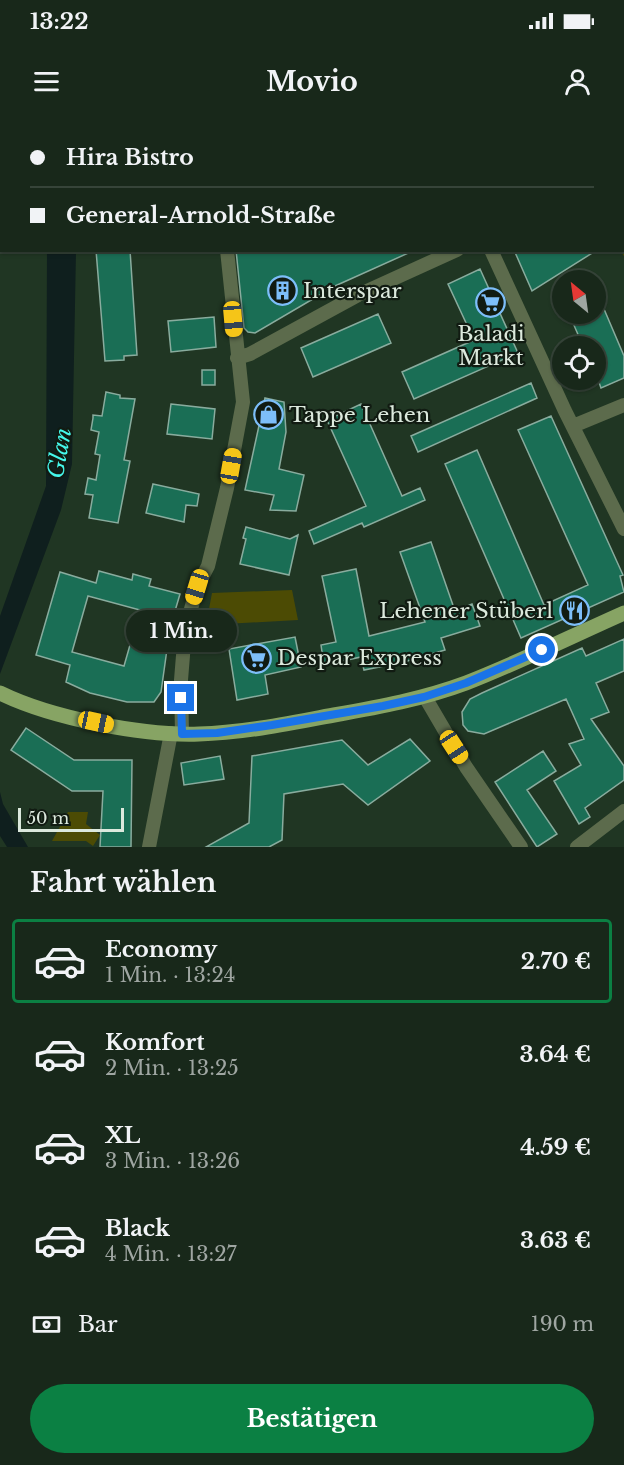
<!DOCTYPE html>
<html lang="de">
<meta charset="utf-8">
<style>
body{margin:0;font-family:"Libre Baskerville",serif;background:#253427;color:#f1f3f6;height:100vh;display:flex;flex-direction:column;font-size:22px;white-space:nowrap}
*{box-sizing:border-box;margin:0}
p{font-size:20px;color:#9fa6a2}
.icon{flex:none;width:33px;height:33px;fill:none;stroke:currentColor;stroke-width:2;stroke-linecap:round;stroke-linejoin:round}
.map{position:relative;height:727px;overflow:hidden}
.details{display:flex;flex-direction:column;background:#18281a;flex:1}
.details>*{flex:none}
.banner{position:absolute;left:0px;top:0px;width:624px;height:132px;box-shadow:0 2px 4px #0004,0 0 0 2px #364439;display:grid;align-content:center;height:132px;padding:0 30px;background:#18281a}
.needle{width:39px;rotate:331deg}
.buttons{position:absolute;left:552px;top:150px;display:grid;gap:12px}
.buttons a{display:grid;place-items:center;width:54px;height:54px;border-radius:50%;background:#18281a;box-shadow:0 2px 4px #0004,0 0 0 2px #364439;font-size:30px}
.scale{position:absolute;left:18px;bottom:15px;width:106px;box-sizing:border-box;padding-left:6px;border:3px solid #dce9dd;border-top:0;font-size:16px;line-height:21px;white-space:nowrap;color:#dce9dd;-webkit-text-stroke:4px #111b12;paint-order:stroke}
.end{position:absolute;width:27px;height:27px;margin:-14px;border:8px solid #1a73e8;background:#fff;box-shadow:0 0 0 3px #fff}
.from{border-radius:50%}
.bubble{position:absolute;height:42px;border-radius:21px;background:#18281a;box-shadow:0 2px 4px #0004,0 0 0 2px #364439;font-size:20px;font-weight:700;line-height:42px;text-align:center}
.car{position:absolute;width:18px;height:36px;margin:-18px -9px;border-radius:8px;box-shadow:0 0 4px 2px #0007;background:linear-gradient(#f5c518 24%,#345 0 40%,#f5c518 0 76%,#345 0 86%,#f5c518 0)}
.banner b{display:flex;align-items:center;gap:21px;height:57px;font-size:22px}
.banner b+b{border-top:2px solid #364439}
.banner i{width:15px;height:15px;background:#f1f3f6}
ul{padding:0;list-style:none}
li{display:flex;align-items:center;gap:18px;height:84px;margin:0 12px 9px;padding:0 18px;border:3px solid transparent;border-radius:6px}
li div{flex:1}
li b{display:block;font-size:22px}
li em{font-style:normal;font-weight:700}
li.active{border-color:#0b8043}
li>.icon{width:54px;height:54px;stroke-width:1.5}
h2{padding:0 30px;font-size:27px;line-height:72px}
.pay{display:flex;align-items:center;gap:15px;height:66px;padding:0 30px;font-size:22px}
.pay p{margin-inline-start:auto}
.action{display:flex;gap:12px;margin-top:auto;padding:12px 30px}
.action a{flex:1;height:69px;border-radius:36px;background:#0b8043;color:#fff;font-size:24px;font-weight:700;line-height:69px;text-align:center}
.status{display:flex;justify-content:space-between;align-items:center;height:42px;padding:0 30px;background:#18281a;direction:ltr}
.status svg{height:16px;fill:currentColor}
header{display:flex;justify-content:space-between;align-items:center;height:78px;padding:0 30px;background:#18281a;font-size:27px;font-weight:700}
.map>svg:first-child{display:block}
.green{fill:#4c4b04}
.water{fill:#0f1f1e}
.building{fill:#1a6e55;stroke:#89ac9e;stroke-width:1.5;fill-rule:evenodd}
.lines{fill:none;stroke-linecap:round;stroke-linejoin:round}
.minor{stroke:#5c6b4c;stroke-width:14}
.primary{stroke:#87a464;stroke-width:15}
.route{stroke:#1a73e8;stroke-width:8}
.labels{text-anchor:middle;stroke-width:4.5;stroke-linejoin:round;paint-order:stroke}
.poi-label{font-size:21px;fill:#dce9dd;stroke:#111b12;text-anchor:start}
.water-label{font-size:22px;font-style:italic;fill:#45f7eb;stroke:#111b12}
</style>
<div class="status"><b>13:22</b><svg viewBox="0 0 49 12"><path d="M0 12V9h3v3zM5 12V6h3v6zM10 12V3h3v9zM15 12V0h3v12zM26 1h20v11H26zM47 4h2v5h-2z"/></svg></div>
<header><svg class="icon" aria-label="menu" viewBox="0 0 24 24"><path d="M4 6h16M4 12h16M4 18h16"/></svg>Movio<svg class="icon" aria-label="person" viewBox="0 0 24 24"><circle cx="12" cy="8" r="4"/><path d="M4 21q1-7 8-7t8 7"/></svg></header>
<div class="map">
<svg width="624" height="727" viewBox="0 0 624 727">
<rect width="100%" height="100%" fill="#203623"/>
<path class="green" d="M537,0H624V136L620,131L622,130V2Z
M292,470L298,500L206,505L212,473Z
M68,692H88L86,704L100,715L93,726L86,721H52Z"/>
<path class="water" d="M47,131H76L72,344L61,390L0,554V496L46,366Z
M0,672L3,684L28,727H7L0,716Z"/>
<path class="building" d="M96,130H130L137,235L124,236V240L105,241Z
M236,130H415L335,166L255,213L248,212L244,208Z
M514,130H597L532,171Z
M480,149L518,233L414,279L402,252L474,220L448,164Z
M604,189L624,236V258L601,268L596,254V226H583L573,203Z
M378,194L391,223L313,257L301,228Z
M214,197L216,227L171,232L168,201Z
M202,250H215V265H202Z
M531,263L537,278L418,332L411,316Z
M106,272L120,275V278L135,279L124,340L130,341L118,403L89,398L93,375L85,374L88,358L96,360L100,335L95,334L99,312L91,310L93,298V295L102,296Z
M265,278L284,282L286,312L279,349L304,355L296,391L270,390L274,375L245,370Z
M171,284L215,289L212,319L167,314Z
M361,284L402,376L420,368L425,380L364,407L362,403L314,424L309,411L366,386L327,300Z
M551,296L623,455L620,456L624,472L521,518L445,344L477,330L544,485L588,465L518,310Z
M153,364L199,374L197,386L186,385L184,402L146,393Z
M246,407L290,419L298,415L289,455L240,444L246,419L243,418Z
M431,422L455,491L472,484L480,506L441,518L445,530L404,542L364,550L361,537L324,545L321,525L336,522L322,456L356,449L369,516L425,502L400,432Z
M99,451L132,460L133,454L151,459L149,466L180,474L170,508L161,572L154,582H127L90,573L66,562L70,545L36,535L60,452L96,463ZM88,476L140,490L124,546L72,532Z
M295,517L301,547L265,555L268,574L237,580L229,529Z
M624,519V551L596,563L609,592L591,599L624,646V660L585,688L590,697L579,704L554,661L581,645L569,624L584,619L566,579L484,614L468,611L463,605L462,592L470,579L482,573L582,528L586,536Z
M26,608L74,640H132L131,727H100L103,671H72L11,630Z
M410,619L430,641L368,685L343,664L284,674L282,720L269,727H206L249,703L252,636L342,620L368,645Z
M543,631L556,651L527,670L557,714L537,727L495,662Z
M220,636L224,659L184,665L181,643Z"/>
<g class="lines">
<path class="minor" d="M398,0L399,2
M491,130L565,291L624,409
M237,238L250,234L358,175L457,130
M573,306L624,285
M425,577L466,647L521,727
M182,614L181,560L185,511L197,467L208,446L227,368L243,282L227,130
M149,727L171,613
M577,727L624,691"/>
<path class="primary" d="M0,573C51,598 142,616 199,614C244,613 290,603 334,595C379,587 423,579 466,563C520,542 572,516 624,493"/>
</g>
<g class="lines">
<path class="route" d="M181,578L182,614L217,613L272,605L383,586L424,577L466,563L542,530"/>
</g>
<defs>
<symbol id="building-ring" viewBox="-11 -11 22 22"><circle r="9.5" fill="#111b12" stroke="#7dbef9" stroke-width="1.5"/><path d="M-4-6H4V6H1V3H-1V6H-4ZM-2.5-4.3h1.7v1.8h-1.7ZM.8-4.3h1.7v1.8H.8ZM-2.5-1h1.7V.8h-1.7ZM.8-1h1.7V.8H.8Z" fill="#7dbef9"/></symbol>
<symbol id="supermarket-ring" viewBox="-11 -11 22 22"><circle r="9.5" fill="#111b12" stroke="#7dbef9" stroke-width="1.5"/><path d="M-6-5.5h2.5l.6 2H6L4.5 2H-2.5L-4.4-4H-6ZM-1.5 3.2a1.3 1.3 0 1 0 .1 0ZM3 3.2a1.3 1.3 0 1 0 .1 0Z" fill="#7dbef9"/></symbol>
<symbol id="shop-ring" viewBox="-11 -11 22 22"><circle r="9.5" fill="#111b12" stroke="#7dbef9" stroke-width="1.5"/><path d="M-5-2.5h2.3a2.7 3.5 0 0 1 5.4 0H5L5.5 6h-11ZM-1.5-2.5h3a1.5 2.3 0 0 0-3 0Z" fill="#7dbef9"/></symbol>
<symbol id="restaurant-ring" viewBox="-11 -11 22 22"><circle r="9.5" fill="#111b12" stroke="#7dbef9" stroke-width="1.5"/><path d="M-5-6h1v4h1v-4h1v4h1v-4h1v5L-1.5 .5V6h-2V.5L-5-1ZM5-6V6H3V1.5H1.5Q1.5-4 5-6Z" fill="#7dbef9"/></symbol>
</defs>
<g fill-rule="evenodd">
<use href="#building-ring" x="266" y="154" width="33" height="33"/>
<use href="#supermarket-ring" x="474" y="166" width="33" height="33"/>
<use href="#shop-ring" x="252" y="278" width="33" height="33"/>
<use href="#restaurant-ring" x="558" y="474" width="33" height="33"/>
<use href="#supermarket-ring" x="240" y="522" width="33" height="33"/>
</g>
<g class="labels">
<g class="poi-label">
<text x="303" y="178">Interspar</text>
<text x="491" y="221" text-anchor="middle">Baladi<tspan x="491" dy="24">Markt</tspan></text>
<text x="289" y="302">Tappe Lehen</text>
<text x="553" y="498" text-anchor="end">Lehener Stüberl</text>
<text x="277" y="545">Despar Express</text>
</g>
<g class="water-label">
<text transform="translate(59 333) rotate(-80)" y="8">Glan</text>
</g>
</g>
</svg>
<div class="buttons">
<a><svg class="needle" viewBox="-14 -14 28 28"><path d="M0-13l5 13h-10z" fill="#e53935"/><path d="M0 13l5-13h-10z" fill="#9fa6a2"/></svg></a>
<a><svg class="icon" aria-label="locate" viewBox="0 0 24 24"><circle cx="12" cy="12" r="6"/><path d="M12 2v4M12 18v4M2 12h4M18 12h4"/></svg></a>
</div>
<div class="scale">50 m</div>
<i class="end from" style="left:542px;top:530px"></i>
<i class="end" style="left:181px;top:578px"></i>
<div class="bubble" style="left:126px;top:490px;width:111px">1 Min.</div>
<i class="car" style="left:233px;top:199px;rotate:175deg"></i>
<i class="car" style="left:231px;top:346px;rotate:10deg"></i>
<i class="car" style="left:197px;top:467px;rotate:197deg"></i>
<i class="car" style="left:96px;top:602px;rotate:102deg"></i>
<i class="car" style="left:454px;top:627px;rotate:147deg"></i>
<div class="banner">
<b><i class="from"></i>Hira Bistro</b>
<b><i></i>General-Arnold-Straße</b>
</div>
</div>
<section class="details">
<h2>Fahrt wählen</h2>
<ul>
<li class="active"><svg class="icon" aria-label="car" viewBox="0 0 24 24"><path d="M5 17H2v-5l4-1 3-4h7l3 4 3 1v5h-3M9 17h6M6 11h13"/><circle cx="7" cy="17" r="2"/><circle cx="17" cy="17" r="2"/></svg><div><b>Economy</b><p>1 Min. · 13:24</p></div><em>2.70 €</em></li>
<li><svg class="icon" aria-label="car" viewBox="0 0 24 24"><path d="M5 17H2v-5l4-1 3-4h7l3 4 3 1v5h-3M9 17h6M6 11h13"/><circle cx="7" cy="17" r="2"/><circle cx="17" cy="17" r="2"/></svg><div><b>Komfort</b><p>2 Min. · 13:25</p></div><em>3.64 €</em></li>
<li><svg class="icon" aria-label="car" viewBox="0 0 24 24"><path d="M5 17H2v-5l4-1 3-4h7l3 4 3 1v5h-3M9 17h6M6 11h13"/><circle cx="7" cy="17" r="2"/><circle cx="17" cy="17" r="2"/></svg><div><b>XL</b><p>3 Min. · 13:26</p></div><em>4.59 €</em></li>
<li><svg class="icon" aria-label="car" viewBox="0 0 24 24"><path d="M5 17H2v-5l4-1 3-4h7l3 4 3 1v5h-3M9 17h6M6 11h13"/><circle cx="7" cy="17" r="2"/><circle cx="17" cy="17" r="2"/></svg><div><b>Black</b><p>4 Min. · 13:27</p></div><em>3.63 €</em></li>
</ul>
<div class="pay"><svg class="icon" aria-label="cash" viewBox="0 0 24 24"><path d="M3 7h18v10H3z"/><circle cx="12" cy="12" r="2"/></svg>Bar<p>190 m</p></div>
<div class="action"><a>Bestätigen</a></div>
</section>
